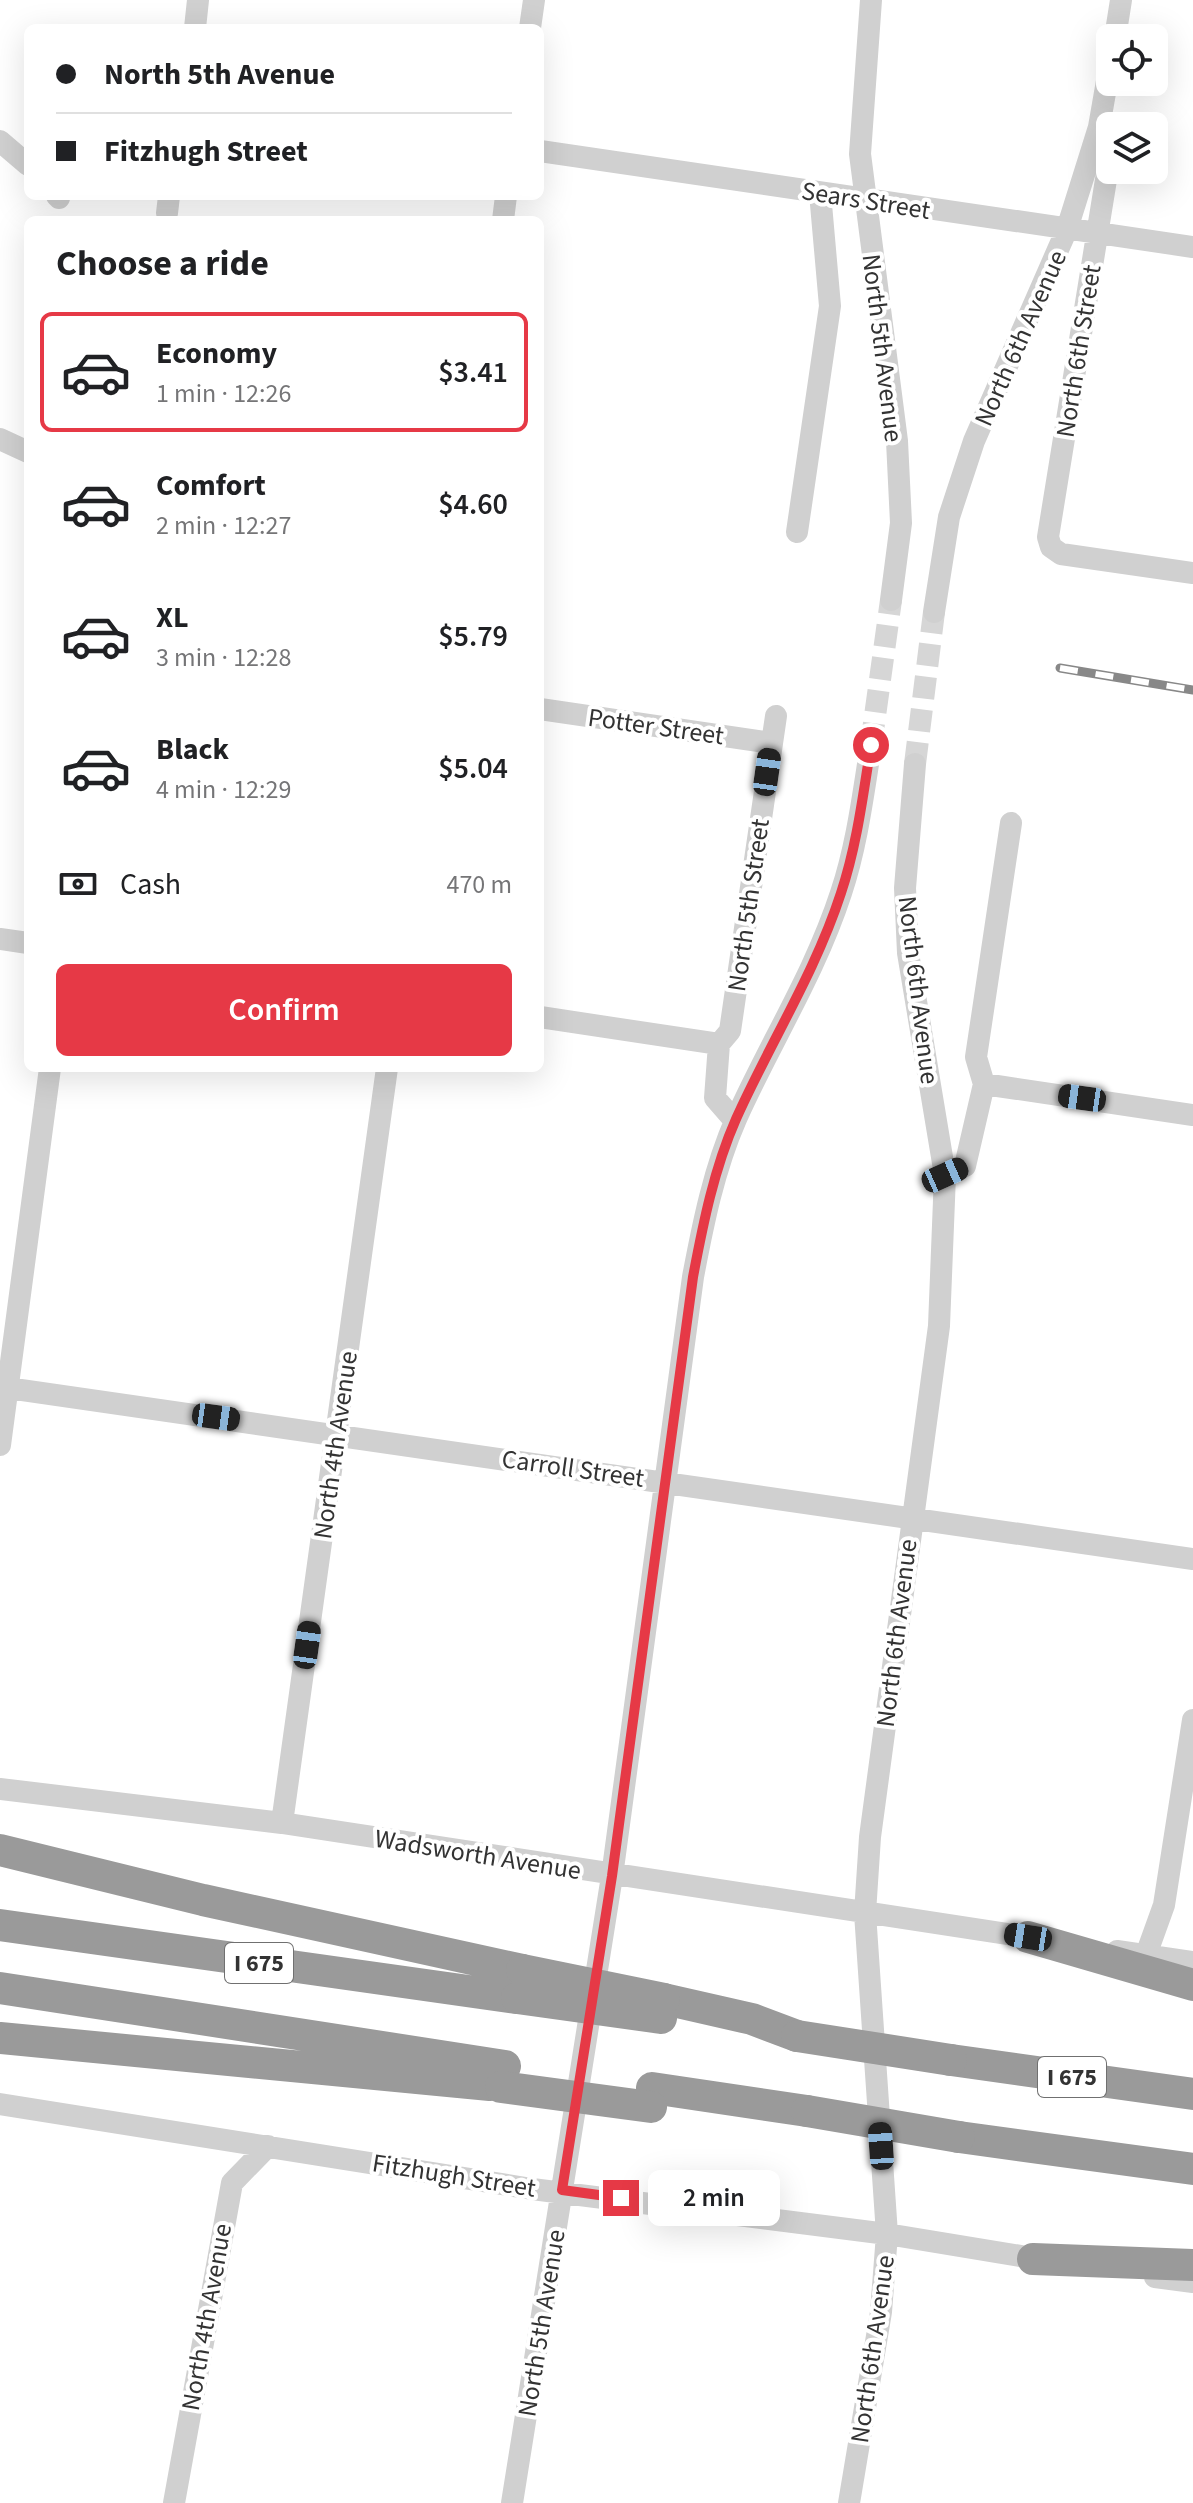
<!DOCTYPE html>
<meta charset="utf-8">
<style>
body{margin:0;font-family:"Source Sans 3",sans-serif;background:#f6f6f6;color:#202124;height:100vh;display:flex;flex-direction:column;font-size:30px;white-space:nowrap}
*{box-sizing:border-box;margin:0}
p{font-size:26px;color:#757577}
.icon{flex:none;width:44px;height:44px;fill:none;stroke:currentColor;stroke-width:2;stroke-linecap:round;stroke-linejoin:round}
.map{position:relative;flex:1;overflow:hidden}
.drawer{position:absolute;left:24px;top:216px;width:520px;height:856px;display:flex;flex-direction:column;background:#fff;border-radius:12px;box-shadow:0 8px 32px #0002}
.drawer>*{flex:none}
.guide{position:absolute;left:24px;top:24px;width:520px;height:176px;border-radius:12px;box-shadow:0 8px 32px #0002;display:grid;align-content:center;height:176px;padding:0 32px;background:#fff}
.fabs{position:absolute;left:1096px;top:24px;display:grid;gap:16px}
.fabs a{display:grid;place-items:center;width:72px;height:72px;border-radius:12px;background:#fff;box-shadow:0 8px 32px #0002;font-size:40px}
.end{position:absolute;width:36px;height:36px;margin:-18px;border:10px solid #e63946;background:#fff;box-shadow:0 0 0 4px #fff}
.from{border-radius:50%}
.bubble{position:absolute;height:56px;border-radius:12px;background:#fff;box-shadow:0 8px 32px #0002;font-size:26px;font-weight:600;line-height:56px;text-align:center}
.car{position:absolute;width:24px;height:48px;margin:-24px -12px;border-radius:10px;box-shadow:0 0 6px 2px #0007;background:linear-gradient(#222 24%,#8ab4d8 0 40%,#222 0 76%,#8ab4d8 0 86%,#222 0)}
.guide b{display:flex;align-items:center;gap:28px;height:76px;font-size:30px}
.guide b+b{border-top:2px solid #e0e0e0}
.guide i{width:20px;height:20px;background:#202124}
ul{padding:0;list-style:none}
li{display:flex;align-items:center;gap:24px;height:120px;margin:0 16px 12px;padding:0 16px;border:4px solid transparent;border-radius:12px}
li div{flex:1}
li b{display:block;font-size:30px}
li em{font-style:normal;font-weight:600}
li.active{border-color:#e63946}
li>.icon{width:72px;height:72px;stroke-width:1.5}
h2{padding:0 32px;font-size:36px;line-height:96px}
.pay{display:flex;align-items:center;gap:20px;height:88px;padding:0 32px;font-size:30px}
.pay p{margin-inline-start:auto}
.primary-button{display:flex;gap:16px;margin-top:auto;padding:16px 32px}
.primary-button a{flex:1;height:92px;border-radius:12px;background:#e63946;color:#fff;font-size:32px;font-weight:600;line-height:92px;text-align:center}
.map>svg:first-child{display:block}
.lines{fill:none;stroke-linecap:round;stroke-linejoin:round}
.minor-tunnel{stroke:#d6d6d6;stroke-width:22;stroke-dasharray:22 11;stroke-linecap:butt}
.minor{stroke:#d0d0d0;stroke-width:22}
.highway{stroke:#9a9a9a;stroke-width:32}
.rail-casing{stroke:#888;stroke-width:9}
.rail{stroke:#fff;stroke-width:6;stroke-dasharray:18;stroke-linecap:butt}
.highway-bridge{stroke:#9a9a9a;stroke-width:32}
.route{stroke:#e63946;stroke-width:10}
.labels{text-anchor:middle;stroke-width:8;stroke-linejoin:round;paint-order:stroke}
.shield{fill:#fff;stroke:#707070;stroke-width:2}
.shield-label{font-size:24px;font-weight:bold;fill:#333}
.street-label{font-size:26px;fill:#333;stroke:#fff}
</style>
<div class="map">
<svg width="1193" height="2503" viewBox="0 0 1193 2503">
<rect width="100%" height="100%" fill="#fff"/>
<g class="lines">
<path class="minor-tunnel" d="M871,745L891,600
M915,764L934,612"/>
<path class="minor" d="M871,0L860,154L897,441L901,523L891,600
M195,28L198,0
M530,28L534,0
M1115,38L1121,0
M0,141L28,165
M540,151L1193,247
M1110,155L1048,537L1051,547L1061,554L1193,573
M57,196L59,198
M167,213L169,196
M503,220L506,196
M0,439L28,452
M797,532L830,306L820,193
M934,612L949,517L974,441L1067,229L1099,127L1110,64
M540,709L771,743
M0,939L28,943
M540,1017L719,1044L715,1098L735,1121
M719,1044L730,1031L776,716
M984,1084L976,1057L1011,823
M945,1175L965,1166L984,1084L1193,1115
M0,1387L1193,1559
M0,1445L50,1068
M0,1789L282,1823L1040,1939
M282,1823L387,1068
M1117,1951L1193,1962
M1146,1955L1164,1905L1193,1720
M0,2104L532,2189L887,2234L1045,2260
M1155,2277L1193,2282
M174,2503L232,2183L268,2146
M512,2503L612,1876L693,1277C703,1224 714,1169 736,1119C770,1043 815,973 841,893C857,845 863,795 871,745
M849,2503L881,2312L887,2234L865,1913L870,1837L939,1326L945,1175L908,953L905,888L915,764"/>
<path class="highway" d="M0,1850L203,1900L522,1970
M0,1925L517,1998
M1028,1937L1193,1985
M0,1988L505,2066
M664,1999L752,2019L797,2036
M0,2038L490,2085
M951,2060L1193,2094
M652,2088L807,2111
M959,2137L1193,2169
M1033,2259L1193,2265"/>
<defs>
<path id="rail" d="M1060,668L1193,690"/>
</defs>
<use href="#rail" class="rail-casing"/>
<use href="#rail" class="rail"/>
<path class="highway-bridge" d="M522,1970L664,1999
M517,1998L661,2018
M797,2036L951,2060
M501,2087L651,2107
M807,2111L959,2137"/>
</g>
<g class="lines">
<path class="route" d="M621,2198L562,2190L612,1876L693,1277C703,1224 714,1169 736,1119C770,1043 815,973 841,893C857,845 863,795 871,745"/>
</g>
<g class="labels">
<g class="shield">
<rect x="225" y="1943" width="68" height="40" rx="6"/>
<rect x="1038" y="2057" width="68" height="40" rx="6"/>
</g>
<g class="shield-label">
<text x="259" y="1971">I 675</text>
<text x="1072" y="2085">I 675</text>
</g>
<g class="street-label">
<text transform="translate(866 200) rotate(9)" y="9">Sears Street</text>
<text transform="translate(1020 338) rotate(-66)" y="9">North 6th Avenue</text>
<text transform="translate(883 348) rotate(83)" y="9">North 5th Avenue</text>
<text transform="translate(1078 351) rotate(-81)" y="9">North 6th Street</text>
<text transform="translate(656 726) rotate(8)" y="9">Potter Street</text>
<text transform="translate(748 905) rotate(-82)" y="9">North 5th Street</text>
<text transform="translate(919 990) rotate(83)" y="9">North 6th Avenue</text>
<text transform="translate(335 1445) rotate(-82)" y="9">North 4th Avenue</text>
<text transform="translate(573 1468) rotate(8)" y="9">Carroll Street</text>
<text transform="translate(896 1633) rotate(-83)" y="9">North 6th Avenue</text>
<text transform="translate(478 1854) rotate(9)" y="9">Wadsworth Avenue</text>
<text transform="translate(454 2175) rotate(9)" y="9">Fitzhugh Street</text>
<text transform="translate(206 2317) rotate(-80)" y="9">North 4th Avenue</text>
<text transform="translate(541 2323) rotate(-81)" y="9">North 5th Avenue</text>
<text transform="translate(872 2349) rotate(-82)" y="9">North 6th Avenue</text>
</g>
</g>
</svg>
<div class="fabs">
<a><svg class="icon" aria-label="locate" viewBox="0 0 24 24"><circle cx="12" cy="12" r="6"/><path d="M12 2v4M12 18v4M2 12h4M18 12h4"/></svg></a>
<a><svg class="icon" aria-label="layers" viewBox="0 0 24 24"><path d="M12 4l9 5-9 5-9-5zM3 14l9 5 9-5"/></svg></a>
</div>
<i class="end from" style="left:871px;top:745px"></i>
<i class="end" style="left:621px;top:2198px"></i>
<div class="bubble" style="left:648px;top:2170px;width:132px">2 min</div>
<i class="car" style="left:767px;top:772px;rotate:8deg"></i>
<i class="car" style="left:1082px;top:1098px;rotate:278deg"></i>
<i class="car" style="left:945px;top:1175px;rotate:66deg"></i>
<i class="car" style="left:216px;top:1417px;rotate:98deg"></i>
<i class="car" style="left:307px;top:1645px;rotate:8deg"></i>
<i class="car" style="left:1028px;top:1937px;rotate:279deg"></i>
<i class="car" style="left:881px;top:2146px;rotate:356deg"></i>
<div class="guide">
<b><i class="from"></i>North 5th Avenue</b>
<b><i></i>Fitzhugh Street</b>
</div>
<section class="drawer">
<h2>Choose a ride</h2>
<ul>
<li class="active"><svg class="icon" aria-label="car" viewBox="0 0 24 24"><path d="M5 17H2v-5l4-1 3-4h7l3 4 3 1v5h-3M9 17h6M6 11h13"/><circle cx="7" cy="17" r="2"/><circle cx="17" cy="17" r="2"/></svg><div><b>Economy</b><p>1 min · 12:26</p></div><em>$3.41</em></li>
<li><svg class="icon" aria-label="car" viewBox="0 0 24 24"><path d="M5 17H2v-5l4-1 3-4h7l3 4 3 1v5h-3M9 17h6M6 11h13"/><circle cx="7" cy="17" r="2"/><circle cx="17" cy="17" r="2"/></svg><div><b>Comfort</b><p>2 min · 12:27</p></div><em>$4.60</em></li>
<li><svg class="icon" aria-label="car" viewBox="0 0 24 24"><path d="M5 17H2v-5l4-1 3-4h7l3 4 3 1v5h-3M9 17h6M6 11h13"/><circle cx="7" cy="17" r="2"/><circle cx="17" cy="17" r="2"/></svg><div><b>XL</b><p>3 min · 12:28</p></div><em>$5.79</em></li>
<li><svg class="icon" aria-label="car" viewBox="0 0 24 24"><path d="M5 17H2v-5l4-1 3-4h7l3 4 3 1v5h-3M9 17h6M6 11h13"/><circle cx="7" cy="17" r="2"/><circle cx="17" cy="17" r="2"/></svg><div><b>Black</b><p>4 min · 12:29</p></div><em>$5.04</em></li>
</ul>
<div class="pay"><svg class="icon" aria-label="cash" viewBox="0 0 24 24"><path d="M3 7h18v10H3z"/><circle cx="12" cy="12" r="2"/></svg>Cash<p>470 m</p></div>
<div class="primary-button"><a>Confirm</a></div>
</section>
</div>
